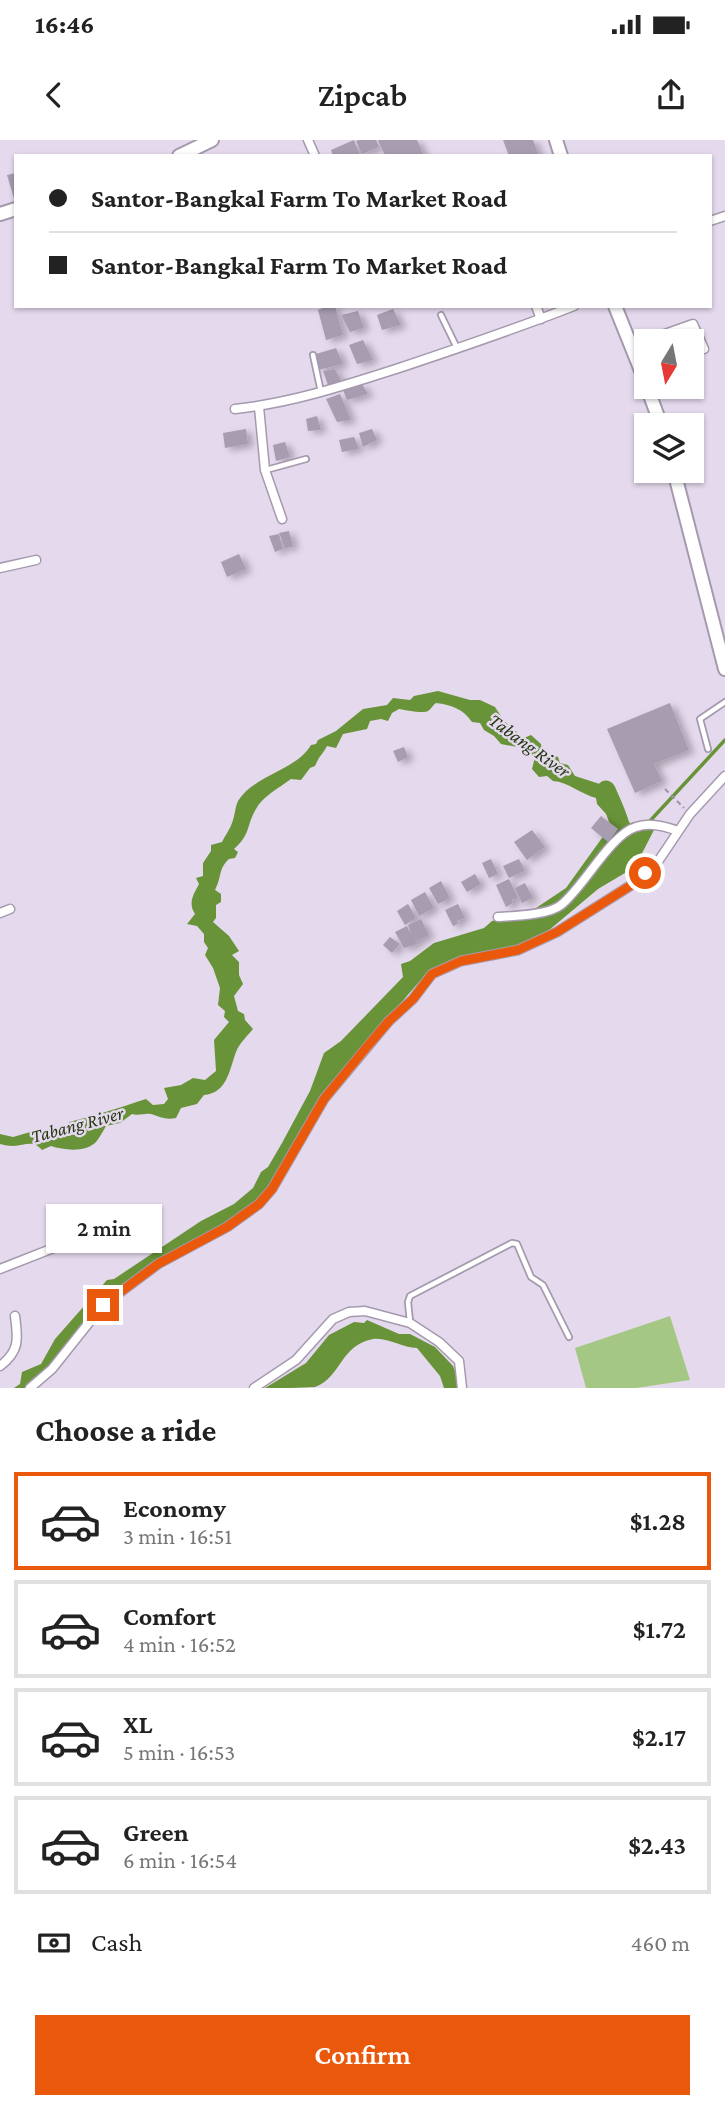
<!DOCTYPE html>
<meta charset="utf-8">
<style>
body{margin:0;font-family:"Crimson Pro",serif;background:#f2f2f2;color:#222;height:100vh;display:flex;flex-direction:column;font-size:26px;white-space:nowrap}
*{box-sizing:border-box;margin:0}
p{font-size:23px;color:#767676}
.icon{flex:none;width:38px;height:38px;fill:none;stroke:currentColor;stroke-width:2;stroke-linecap:round;stroke-linejoin:round}
.map{position:relative;height:1248px;overflow:hidden}
.side{display:flex;flex-direction:column;background:#fff;flex:1}
.side>*{flex:none}
.guide{position:absolute;left:14px;top:14px;width:698px;height:154px;border-radius:0px;box-shadow:0 2px 5px #0004;display:grid;align-content:center;height:154px;padding:0 35px;background:#fff}
.needle{width:46px;rotate:190deg}
.fabs{position:absolute;left:634px;top:189px;display:grid;gap:14px}
.fabs a{display:grid;place-items:center;width:70px;height:70px;border-radius:0px;background:#fff;box-shadow:0 2px 5px #0004;font-size:35px}
.end{position:absolute;width:32px;height:32px;margin:-16px;border:9px solid #ea580c;background:#fff;box-shadow:0 0 0 4px #fff}
.from{border-radius:50%}
.bubble{position:absolute;height:49px;border-radius:0px;background:#fff;box-shadow:0 2px 5px #0004;font-size:23px;font-weight:600;line-height:49px;text-align:center}
.guide b{display:flex;align-items:center;gap:24px;height:66px;font-size:26px}
.guide b+b{border-top:2px solid #e0e0e0}
.guide i{width:18px;height:18px;background:#222}
ul{padding:0;list-style:none}
li{display:flex;align-items:center;gap:21px;height:98px;margin:0 14px 10px;padding:0 21px;border:4px solid #e0e0e0;border-radius:0px}
li div{flex:1}
li b{display:block;font-size:26px}
li em{font-style:normal;font-weight:600}
li.selected{border-color:#ea580c}
li>.icon{width:63px;height:63px;stroke-width:1.5}
h2{padding:0 35px;font-size:32px;line-height:84px}
.pay{display:flex;align-items:center;gap:18px;height:77px;padding:0 35px;font-size:26px}
.pay p{margin-inline-start:auto}
.primary-button{display:flex;gap:14px;margin-top:auto;padding:14px 35px}
.primary-button a{flex:1;height:80px;border-radius:0px;background:#ea580c;color:#fff;font-size:28px;font-weight:600;line-height:80px;text-align:center}
.status{display:flex;justify-content:space-between;align-items:center;height:49px;padding:0 35px;background:#fff;direction:ltr}
.status svg{height:19px;fill:currentColor}
header{display:flex;justify-content:space-between;align-items:center;height:91px;padding:0 35px;background:#fff;font-size:32px;font-weight:600}
.map>svg:first-child{display:block}
.green{fill:#a5c784}
.water{fill:#689338}
.lines{fill:none;stroke-linecap:round;stroke-linejoin:round}
.stream{stroke:#689338;stroke-width:3.5}
.river{stroke:#689338;stroke-width:19}
.building{fill:#a79cb0;filter:url(#shadow)}
.lane-casing{stroke:#a59aad;stroke-width:8}
.street-casing{stroke:#a59aad;stroke-width:11}
.secondary-casing{stroke:#a59aad;stroke-width:16}
.path{stroke:#9d94a3;stroke-width:2;stroke-dasharray:5 3.5;stroke-linecap:butt}
.lane{stroke:#fff;stroke-width:4.5}
.street{stroke:#fff;stroke-width:8}
.secondary{stroke:#fff;stroke-width:12}
.route{stroke:#ea580c;stroke-width:9}
.labels{text-anchor:middle;stroke-width:5;stroke-linejoin:round;paint-order:stroke}
.water-label{font-size:19px;font-style:italic;fill:#273914;stroke:#e5d9ed}
</style>
<div class="status"><b>16:46</b><svg viewBox="0 0 49 12"><path d="M0 12V9h3v3zM5 12V6h3v6zM10 12V3h3v9zM15 12V0h3v12zM26 1h20v11H26zM47 4h2v5h-2z"/></svg></div>
<header><svg class="icon" aria-label="back" viewBox="0 0 24 24"><path d="M15 5l-7 7 7 7"/></svg>Zipcab<svg class="icon" aria-label="share" viewBox="0 0 24 24"><path d="M12 15V3M7 8l5-5 5 5M5 13v7h14v-7"/></svg></header>
<div class="map">
<svg width="725" height="1248" viewBox="0 0 725 1248">
<defs>
<filter id="shadow"><feDropShadow dx="5.5" dy="3" stdDeviation="3.5" flood-color="#0004"/></filter>
</defs>
<rect width="100%" height="100%" fill="#e5d9ed"/>
<path class="green" d="M670,1176L690,1240L636,1248H586L575,1208Z"/>
<path class="water" d="M438,551L470,560H480L495,567L504,581L524,598L531,595L541,604L542,612L558,617L560,623L568,625L575,636L606,646L619,657L620,673L607,675L597,664L596,658C581,654 568,642 553,641L547,636L539,637L532,629L535,617L523,608L501,604L494,596L484,590L480,583L472,582C463,569 452,565 436,563C433,565 431,569 428,571C424,574 404,570 399,569L392,573L388,581L381,579L370,581L367,589L343,594L336,608L327,606C323,614 319,616 315,626L310,628L301,640L291,639C279,648 263,656 256,669C246,686 251,694 234,709L238,712L235,718L229,719C218,729 222,737 215,750L221,754V762L216,765V778L213,782L229,796L239,811L232,815L239,822V835L243,844L234,856L238,871L244,874L245,880L253,889C247,896 239,904 236,912C229,931 227,953 204,955L197,964L181,968L176,978C165,980 161,977 151,974C145,973 138,976 132,974L120,983L106,986C103,991 100,997 96,1002C85,1013 64,1010 51,1006L42,1010C32,999 25,1006 13,1006C9,1006 4,1005 0,1004V994L13,997L34,991L45,993L49,989L68,986L69,982C95,976 121,967 146,959L153,965L164,964L168,959L164,948L181,945L193,938L205,940L216,931L214,900L229,882L224,877L225,871L218,865L220,848L213,828L205,815L208,808L204,802V794L197,786L187,784L195,774C188,763 193,755 199,744L196,738L203,736V723L211,711V705L222,702C225,696 230,689 232,683C235,676 235,667 238,661C254,635 297,630 311,605L316,604L318,600L336,591L363,569L387,565L393,558L410,560L414,556Z
M627,680L630,683L645,680L655,688L635,727L598,749L548,791L513,808L455,819L426,834L334,940L306,983L277,1036L254,1064L226,1083L154,1124L113,1154L62,1214L27,1248H14L20,1244L22,1232L41,1224L55,1199L107,1140L114,1139L201,1081L234,1064L253,1048L261,1032L268,1027L282,1003L310,951L324,913L341,901L403,837L401,824L410,821L434,803L484,788L492,781L533,770L566,748L612,684Z
M367,1180L399,1194H410L435,1207L453,1226L456,1233L458,1248H444L440,1236L417,1208C402,1208 388,1197 373,1199C340,1205 341,1238 315,1247C303,1248 278,1248 265,1248L306,1223L329,1195L354,1182L364,1183Z"/>
<g class="lines">
<path class="stream" d="M649,682L725,600"/>
<path class="river" d="M606,650C613,666 626,691 621,708"/>
</g>
<path class="building" d="M354,0L360,16H333L331,10Z
M359,0H376L379,7L362,14L356,1Z
M378,0H417L424,16H385Z
M503,0H533L539,16H509Z
M16,33V62H15L7,35Z
M328,166H335L343,195L326,200L318,170Z
M393,169L401,185L382,190L377,175Z
M358,171L364,188L350,192L341,175Z
M363,200L373,220L357,224L349,205Z
M336,208L343,224L318,230L316,214Z
M335,229L342,243L328,245L323,231Z
M362,244L368,254L347,260L343,250Z
M340,254L351,280L337,282L326,259Z
M317,276L321,290L308,291L306,279Z
M246,289L248,304L225,308L223,293Z
M372,289L377,300L363,307L359,293Z
M354,297L359,309L342,312L339,300Z
M285,302L290,317L276,321L273,305Z
M289,391L293,407L285,408L279,393Z
M279,394L283,409L275,412L269,396Z
M239,414L246,429L227,437L221,422Z
M670,563L689,610L654,624L662,641L635,653L607,589Z
M404,607L408,617L398,622L393,611Z
M601,676L618,689L608,702L591,688Z
M532,690L545,707L527,720L514,702Z
M491,719L498,734L489,738L482,723Z
M519,719L525,731L509,738L503,726Z
M475,734L481,744L467,752L461,742Z
M509,739L518,758L512,760L513,763L506,767L496,745Z
M441,741L450,758L438,764L429,748Z
M525,743L533,758L522,763L515,748Z
M425,752L434,768L419,776L411,760Z
M408,764L416,778L405,785L397,771Z
M458,764L465,778L457,781L458,784L453,786L445,770Z
M421,779L429,795L415,802L417,804L404,808L395,792L407,786L411,794L408,785Z
M390,797L400,804L392,813L383,805Z"/>
<g class="lines">
<defs>
<path id="lane" d="M441,175L457,208
M313,215L321,252
M266,330L306,319
M708,609L700,579L725,562
M410,1182L408,1162L410,1156L512,1103L517,1104L531,1137L543,1145L569,1197"/>
<path id="street" d="M308,0L315,16
M710,81L725,76
M536,166L541,179
M631,206L693,184L704,209
M259,267L265,330L282,379
M235,269C291,263 343,246 396,229C456,209 515,189 574,166
M0,428L36,420
M0,773L10,769
M498,777C514,776 549,775 561,765C583,748 611,694 636,687C649,682 665,686 678,691
M0,1129L84,1096
M0,1226C20,1211 18,1199 15,1176
M30,1248L52,1229L103,1165L158,1124L227,1087L259,1064L272,1049L324,959L389,881L413,859L432,834L461,821L518,810L557,792L633,744L657,723L690,674L725,636
M254,1248L296,1220L333,1179L349,1172L365,1171L410,1183L439,1202L459,1221L462,1248"/>
<path id="secondary" d="M556,0L561,16
M179,16L212,0
M0,74L16,69
M615,166L646,243
M647,247L661,285
M674,331L725,529"/>
</defs>
<use href="#lane" class="lane-casing"/>
<use href="#street" class="street-casing"/>
<use href="#secondary" class="secondary-casing"/>
<path class="path" d="M665,649L684,668"/>
<use href="#lane" class="lane"/>
<use href="#street" class="street"/>
<use href="#secondary" class="secondary"/>
</g>
<g class="lines">
<path class="route" d="M103,1165L158,1124L227,1087L259,1064L272,1049L324,959L366,908L389,881L413,859L432,834L461,821L518,810L557,792L633,744L645,733"/>
</g>
<g class="labels">
<g class="water-label">
<text transform="translate(530 605) rotate(36)" y="7">Tabang River</text>
<text transform="translate(77 984) rotate(-15)" y="7">Tabang River</text>
</g>
</g>
</svg>
<div class="fabs">
<a><svg class="needle" viewBox="-14 -14 28 28"><path d="M0-13l5 13h-10z" fill="#e53935"/><path d="M0 13l5-13h-10z" fill="#767676"/></svg></a>
<a><svg class="icon" aria-label="layers" viewBox="0 0 24 24"><path d="M12 4l9 5-9 5-9-5zM3 14l9 5 9-5"/></svg></a>
</div>
<i class="end from" style="left:645px;top:733px"></i>
<i class="end" style="left:103px;top:1165px"></i>
<div class="bubble" style="left:46px;top:1064px;width:116px">2 min</div>
<div class="guide">
<b><i class="from"></i>Santor-Bangkal Farm To Market Road</b>
<b><i></i>Santor-Bangkal Farm To Market Road</b>
</div>
</div>
<section class="side">
<h2>Choose a ride</h2>
<ul>
<li class="selected"><svg class="icon" aria-label="car" viewBox="0 0 24 24"><path d="M5 17H2v-5l4-1 3-4h7l3 4 3 1v5h-3M9 17h6M6 11h13"/><circle cx="7" cy="17" r="2"/><circle cx="17" cy="17" r="2"/></svg><div><b>Economy</b><p>3 min · 16:51</p></div><em>$1.28</em></li>
<li><svg class="icon" aria-label="car" viewBox="0 0 24 24"><path d="M5 17H2v-5l4-1 3-4h7l3 4 3 1v5h-3M9 17h6M6 11h13"/><circle cx="7" cy="17" r="2"/><circle cx="17" cy="17" r="2"/></svg><div><b>Comfort</b><p>4 min · 16:52</p></div><em>$1.72</em></li>
<li><svg class="icon" aria-label="car" viewBox="0 0 24 24"><path d="M5 17H2v-5l4-1 3-4h7l3 4 3 1v5h-3M9 17h6M6 11h13"/><circle cx="7" cy="17" r="2"/><circle cx="17" cy="17" r="2"/></svg><div><b>XL</b><p>5 min · 16:53</p></div><em>$2.17</em></li>
<li><svg class="icon" aria-label="car" viewBox="0 0 24 24"><path d="M5 17H2v-5l4-1 3-4h7l3 4 3 1v5h-3M9 17h6M6 11h13"/><circle cx="7" cy="17" r="2"/><circle cx="17" cy="17" r="2"/></svg><div><b>Green</b><p>6 min · 16:54</p></div><em>$2.43</em></li>
</ul>
<div class="pay"><svg class="icon" aria-label="cash" viewBox="0 0 24 24"><path d="M3 7h18v10H3z"/><circle cx="12" cy="12" r="2"/></svg>Cash<p>460 m</p></div>
<div class="primary-button"><a>Confirm</a></div>
</section>
